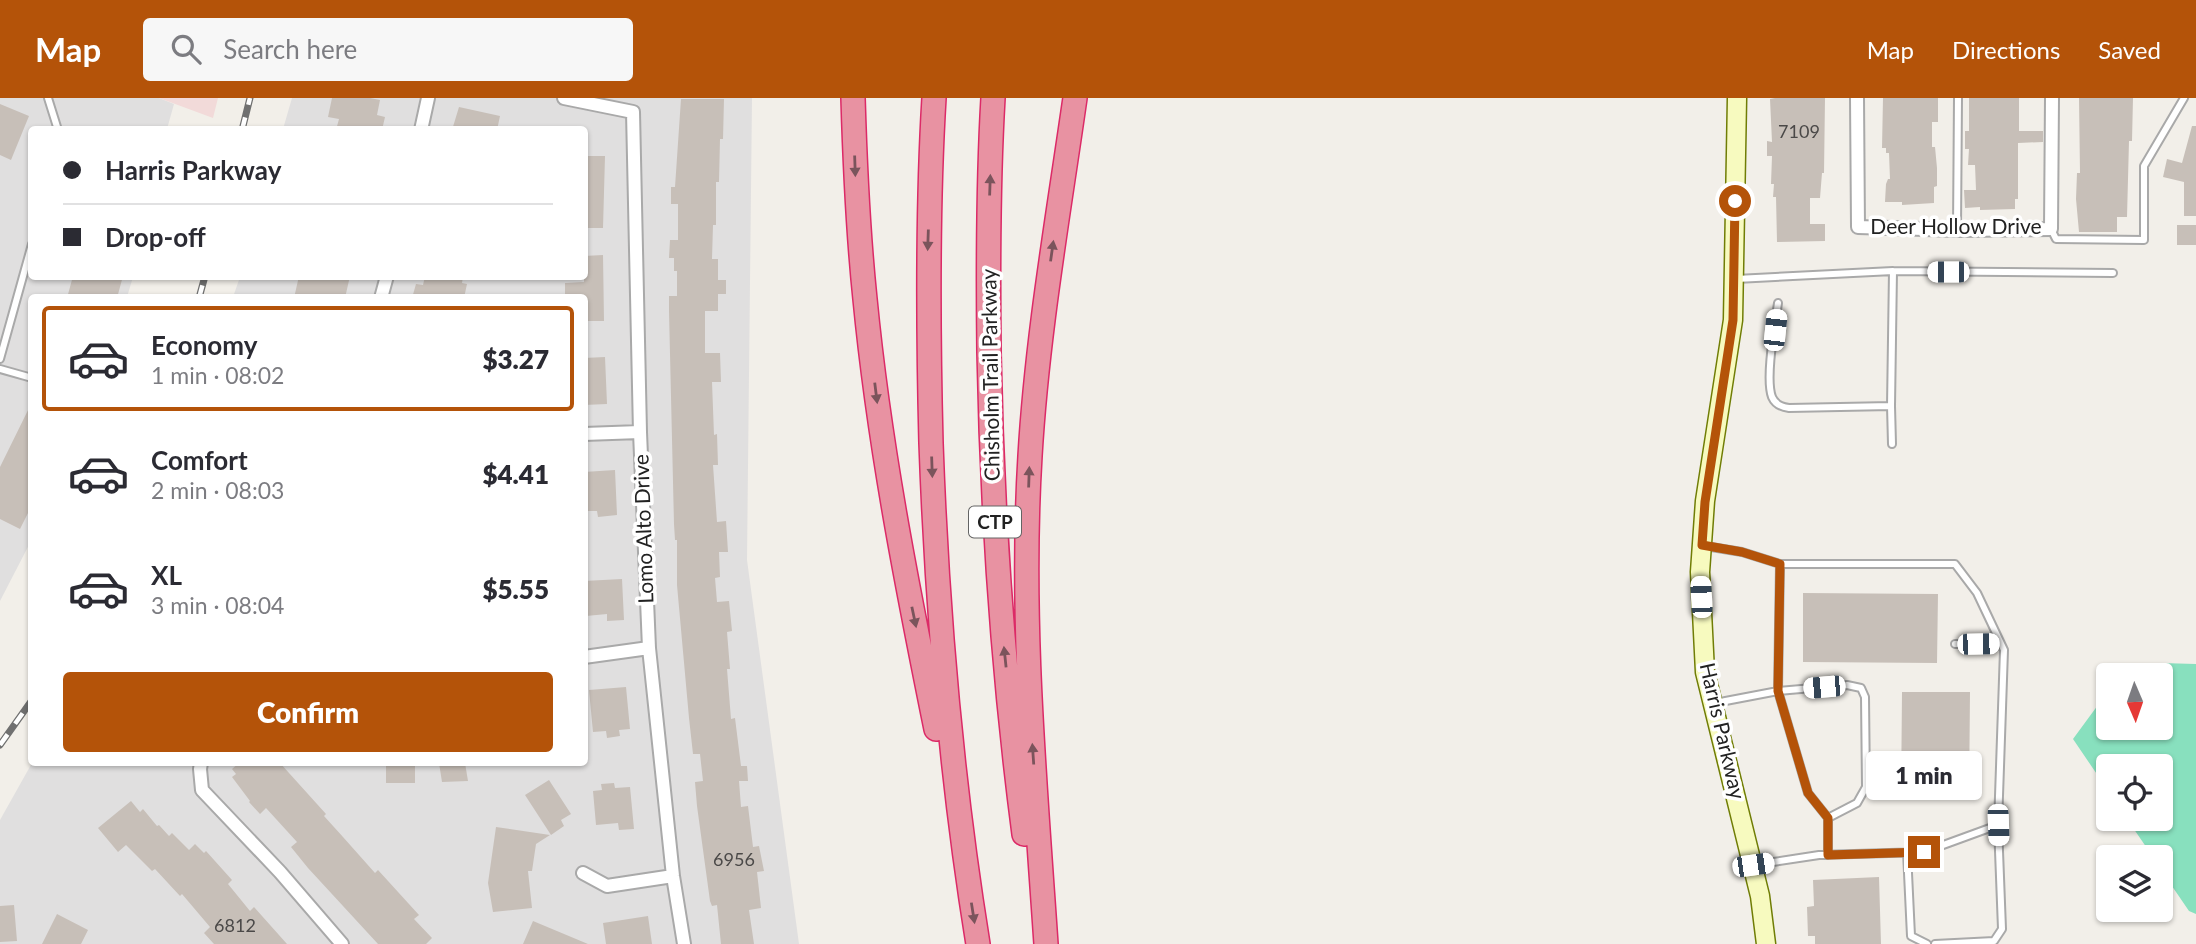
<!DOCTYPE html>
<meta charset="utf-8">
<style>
body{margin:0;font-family:Lato,sans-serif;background:#f7f7f7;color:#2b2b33;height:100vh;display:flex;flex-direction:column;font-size:26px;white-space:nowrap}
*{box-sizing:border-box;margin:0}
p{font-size:23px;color:#7c7c81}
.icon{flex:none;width:38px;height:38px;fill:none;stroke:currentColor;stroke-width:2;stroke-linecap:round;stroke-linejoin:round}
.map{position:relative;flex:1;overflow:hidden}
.panel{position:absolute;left:28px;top:196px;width:560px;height:472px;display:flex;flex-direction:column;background:#fff;border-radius:7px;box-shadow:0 2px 5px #0004}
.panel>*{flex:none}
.hud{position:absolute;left:28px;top:28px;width:560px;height:154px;border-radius:7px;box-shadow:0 2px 5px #0004;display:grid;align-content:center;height:154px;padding:0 35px;background:#fff}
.needle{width:46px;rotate:178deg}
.fabs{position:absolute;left:2096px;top:565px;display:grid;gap:14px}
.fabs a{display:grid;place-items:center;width:77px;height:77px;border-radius:7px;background:#fff;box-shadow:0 2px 5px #0004;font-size:35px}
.end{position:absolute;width:32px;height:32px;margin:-16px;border:9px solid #b45309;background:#fff;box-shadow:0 0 0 4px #fff}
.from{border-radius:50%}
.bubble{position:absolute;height:49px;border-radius:7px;background:#fff;box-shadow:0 2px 5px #0004;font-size:23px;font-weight:800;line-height:49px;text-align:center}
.car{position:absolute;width:21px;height:42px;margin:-21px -10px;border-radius:9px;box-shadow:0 0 5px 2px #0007;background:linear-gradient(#fff 24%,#345 0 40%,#fff 0 76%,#345 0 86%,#fff 0)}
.hud b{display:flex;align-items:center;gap:24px;height:66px;font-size:26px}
.hud b+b{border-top:2px solid #e1e1e2}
.hud i{width:18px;height:18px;background:#2b2b33}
ul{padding:12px 0 0;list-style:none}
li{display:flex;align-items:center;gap:21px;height:105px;margin:0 14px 10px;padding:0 21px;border:4px solid transparent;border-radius:7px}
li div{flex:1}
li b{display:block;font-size:26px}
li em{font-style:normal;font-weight:800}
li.on{border-color:#b45309}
li>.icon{width:63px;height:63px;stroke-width:1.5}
.primary-button{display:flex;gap:14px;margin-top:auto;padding:14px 35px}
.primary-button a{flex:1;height:80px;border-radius:7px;background:#b45309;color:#fff;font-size:28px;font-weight:800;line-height:80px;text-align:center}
header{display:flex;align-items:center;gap:42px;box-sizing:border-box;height:98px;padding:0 35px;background:#b45309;color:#fff}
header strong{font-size:33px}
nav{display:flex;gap:38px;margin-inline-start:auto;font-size:24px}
.search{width:490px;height:63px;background:#f7f7f7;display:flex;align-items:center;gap:18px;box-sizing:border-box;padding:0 24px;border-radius:7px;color:#7c7c81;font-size:26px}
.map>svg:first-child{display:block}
.residential{fill:#e0dfdf}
.commercial{fill:#f2dad9}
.pitch{fill:#88e0be}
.building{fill:#c7bfb8}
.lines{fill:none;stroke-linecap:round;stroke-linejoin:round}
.lane-casing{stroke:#a9a9a9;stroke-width:10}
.street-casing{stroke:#a9a9a9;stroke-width:16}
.secondary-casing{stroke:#707d05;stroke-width:21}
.highway-casing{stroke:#dc2a67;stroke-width:26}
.lane{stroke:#fff;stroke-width:6}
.street{stroke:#fff;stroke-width:12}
.secondary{stroke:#f7fabf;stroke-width:18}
.highway{stroke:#e892a2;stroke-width:23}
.rail-casing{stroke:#707070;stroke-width:7}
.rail{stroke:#fff;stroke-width:4.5;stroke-dasharray:13;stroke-linecap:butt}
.oneway{fill:#7b545c}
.route{stroke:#b45309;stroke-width:9}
.labels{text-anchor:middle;stroke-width:7;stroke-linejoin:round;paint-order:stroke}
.number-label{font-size:18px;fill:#4b4948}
.shield{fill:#fff;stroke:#646464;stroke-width:2}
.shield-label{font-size:19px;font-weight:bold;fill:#222}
.street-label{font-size:21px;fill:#222;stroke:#fff}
</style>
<header>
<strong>Map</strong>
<div class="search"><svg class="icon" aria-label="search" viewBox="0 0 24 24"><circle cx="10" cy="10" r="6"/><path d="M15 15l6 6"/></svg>Search here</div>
<nav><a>Map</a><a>Directions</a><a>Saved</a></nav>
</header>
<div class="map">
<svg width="2196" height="846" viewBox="0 0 2196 846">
<rect width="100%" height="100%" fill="#f2efe9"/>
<path class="residential" d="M0,0H159L174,6L167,31L32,32V178L133,179L127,199L32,200L31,443L0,503Z
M292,0H752L747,462L799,846H0V722L32,665H584V200L233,199L240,179L584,178V32L283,31Z"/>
<path class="commercial" d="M159,0H218L213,20Z"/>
<path class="pitch" d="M2161,565L2196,566V816L2189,813L2161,772V760L2153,759L2127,721H2161V668H2109V694L2073,641L2109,592V630H2161V578L2120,577L2126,568Z"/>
<path class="building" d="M332,0H370L380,2L377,17L385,19L382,32H336L339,21L328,19Z
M1775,0H1825L1824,75H1822L1820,100H1810V126H1825V143L1777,144L1776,99H1773L1774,86H1771L1772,58H1767V43L1772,44L1770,1Z
M1883,0H1938V24H1932V49H1935L1937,70V88L1934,89V105L1902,107V104H1885L1886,86L1888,81H1890L1889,55H1886V50H1882Z
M1969,0H2019V33H2043V44L2018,45V101H2015V111L1980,112V109L1965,110L1964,92H1976L1975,67H1968L1969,51H1965V33H1969Z
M2079,0H2133L2132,43H2129L2127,119H2117V134H2079L2076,101L2077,75H2080Z
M681,1H724L723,41H720L719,84H716V127H713L712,161H718V182H726V196H718V213H705V255H720L721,284H712L714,337L717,336L718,367H713L717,424L726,423L728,454H719L720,479L715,480L717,504L729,503L732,533L727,534L730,571H727L731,621L735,620L741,668H747L748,683H739L741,709L748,708L753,749L759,748L764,773L757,774L761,810L749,812L754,846H721L717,807L712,808L710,803L697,708L695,684L703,683L700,656H693L689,620L677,487V442H675L674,426L669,213V198H677V173H674V160H669L670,142H678V106H671V89H675Z
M0,6L29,18L11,62L0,57Z
M459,9L500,18L497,32H452Z
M2192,28H2196V118H2184V84L2163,79L2167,61L2182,65Z
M584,58H605L603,130H584Z
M2177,127H2196V147H2177Z
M603,157L604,223H584V200H565V185L584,184V158Z
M73,178H123L117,200H67Z
M299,178H350L345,200H294Z
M425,178H463L462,185L467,186L464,200H412L416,186L423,187Z
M605,259L607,306L584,307V260Z
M32,304V407L20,431L0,421V369Z
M615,372L617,417L598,419L597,413H584V374Z
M622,481L624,522L607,523V516L586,518L584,483Z
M1803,495L1938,496L1937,565L1803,564Z
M626,589L630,631L619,632L620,638L607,640L606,633L593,634L589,592Z
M1902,594H1970L1969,702H1901Z
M239,665H280L326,716L324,718L343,739L375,775L378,772L419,817L414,821L432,840L426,846H378L308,770L291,749L297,744L266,710L260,716L249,704L250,703L232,679L236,676L232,671Z
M386,665H415V685H386Z
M439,665H465L468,683L442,684Z
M549,682L571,716L561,722L564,728L551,737L525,697Z
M614,685L615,690L630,689L634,731L619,732L618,725L596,727L593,693L602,692L601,686Z
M131,703L140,714L143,711L157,728L159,727L169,738L172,735L189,752L195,746L204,755L206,753L232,782L228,786L250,813L254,809L287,846H214L204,835L210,829L182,796L180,798L155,771L152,773L126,747L118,754L98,730Z
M496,729L550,737L536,746L532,773H528L532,810L493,814L488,785Z
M1879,779L1881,846H1815V838H1808L1807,809L1814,808L1813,782Z
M14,807L17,843L0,844V808Z
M57,816L88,832L81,846H42Z
M648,818L652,846H606L603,825Z
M533,823L588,846H523Z"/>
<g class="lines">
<defs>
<path id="lane" d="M48,0L58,32
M1957,131L1958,0
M2051,131L2056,141L2144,142V68L2184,0
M1736,181L1893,173L2113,175
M1778,205C1775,227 1765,280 1772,299C1775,306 1781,309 1789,310L1891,308L1893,173
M0,261L32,146
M0,271L32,280
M1891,308L1892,346
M1705,448L1742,454L1780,466H1955L1977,495L2004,552L1998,727
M1955,546L2000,545
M1715,605L1778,593L1780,466
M1907,754L1911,838L1927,846
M1828,757V720L1808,695L1778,593L1847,587L1861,590L1865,599L1866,689L1857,705L1828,720
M1754,767L1819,757L1924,754L1998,727L2002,831L1994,843L1935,846"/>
<path id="street" d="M564,0L633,14L640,334L649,550L673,778L684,846
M1857,0L1858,129L1957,132L2051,131L2052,0
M421,32L428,0
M381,200L387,178
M584,336L640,334
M584,559L649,550
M201,665L200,671L202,692L280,774L342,846
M583,775L607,788L673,778"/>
<path id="secondary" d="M1737,0L1733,222L1705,403L1700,474L1705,574L1760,798L1766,846"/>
<path id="highway" d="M853,0C855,67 858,134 865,201C879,346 907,488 936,631
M934,0C927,115 928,229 931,345C937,513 951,680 978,846
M993,0C988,85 988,170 989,254C992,415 1003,576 1024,736
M1046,846C1035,683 1020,521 1030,358C1037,238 1058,119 1075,0"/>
</defs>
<use href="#lane" class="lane-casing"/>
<use href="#street" class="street-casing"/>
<use href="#secondary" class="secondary-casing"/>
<use href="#highway" class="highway-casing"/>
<use href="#lane" class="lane"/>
<use href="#street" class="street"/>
<use href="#secondary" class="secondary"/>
<use href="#highway" class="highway"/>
<defs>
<path id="rail" d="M242,32L250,0
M199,200L205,178
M0,647L32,602"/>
</defs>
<use href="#rail" class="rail-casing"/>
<use href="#rail" class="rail"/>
</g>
<defs><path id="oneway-solid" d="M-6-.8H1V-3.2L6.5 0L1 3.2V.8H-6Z" transform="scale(1.75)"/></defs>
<g class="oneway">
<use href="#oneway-solid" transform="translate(855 68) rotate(88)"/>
<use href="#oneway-solid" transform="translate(990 87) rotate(-88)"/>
<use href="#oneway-solid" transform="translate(928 142) rotate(92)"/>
<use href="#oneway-solid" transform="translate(1052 153) rotate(-82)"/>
<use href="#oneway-solid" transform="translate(876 295) rotate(83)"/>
<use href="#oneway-solid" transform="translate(932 369) rotate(88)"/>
<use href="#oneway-solid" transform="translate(1029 379) rotate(-88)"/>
<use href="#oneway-solid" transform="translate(914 519) rotate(78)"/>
<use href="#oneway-solid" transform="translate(1005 559) rotate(-96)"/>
<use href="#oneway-solid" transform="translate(1033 656) rotate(-94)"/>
<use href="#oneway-solid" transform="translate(973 815) rotate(81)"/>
</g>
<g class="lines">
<path class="route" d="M1735,103L1733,222L1705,404L1702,447L1742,454L1780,466L1778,593L1808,695L1828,720V757L1924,754"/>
</g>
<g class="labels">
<g class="number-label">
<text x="1799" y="40">7109</text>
<text x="734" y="768">6956</text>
<text x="235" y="834">6812</text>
</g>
<rect class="shield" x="969" y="408.5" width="52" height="31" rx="5"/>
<g class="shield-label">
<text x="995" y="431">CTP</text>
</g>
<g class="street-label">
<text x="1956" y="136">Deer Hollow Drive</text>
<text transform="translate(991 277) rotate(-91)" y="7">Chisholm Trail Parkway</text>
<text transform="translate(644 431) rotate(-92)" y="7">Lomo Alto Drive</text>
<text transform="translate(1722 633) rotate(77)" y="7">Harris Parkway</text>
</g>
</g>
</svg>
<div class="fabs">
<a><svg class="needle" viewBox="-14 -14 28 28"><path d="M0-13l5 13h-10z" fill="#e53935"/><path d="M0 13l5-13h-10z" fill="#7c7c81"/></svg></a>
<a><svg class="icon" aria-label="locate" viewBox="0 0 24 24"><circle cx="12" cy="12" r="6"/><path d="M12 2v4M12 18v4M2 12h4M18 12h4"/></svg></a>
<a><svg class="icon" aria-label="layers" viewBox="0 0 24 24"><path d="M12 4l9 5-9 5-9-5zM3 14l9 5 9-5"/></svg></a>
</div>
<i class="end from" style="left:1735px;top:103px"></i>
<i class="end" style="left:1924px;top:754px"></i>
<div class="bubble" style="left:1866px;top:653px;width:116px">1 min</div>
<i class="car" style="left:1948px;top:174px;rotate:270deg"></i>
<i class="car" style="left:1775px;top:232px;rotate:6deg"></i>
<i class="car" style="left:1701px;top:499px;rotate:357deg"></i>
<i class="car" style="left:1978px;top:546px;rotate:89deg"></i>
<i class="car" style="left:1824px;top:589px;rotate:265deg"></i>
<i class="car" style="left:1998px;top:727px;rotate:178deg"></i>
<i class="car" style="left:1753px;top:767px;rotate:82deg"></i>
<div class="hud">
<b><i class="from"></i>Harris Parkway</b>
<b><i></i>Drop-off</b>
</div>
<section class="panel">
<ul>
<li class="on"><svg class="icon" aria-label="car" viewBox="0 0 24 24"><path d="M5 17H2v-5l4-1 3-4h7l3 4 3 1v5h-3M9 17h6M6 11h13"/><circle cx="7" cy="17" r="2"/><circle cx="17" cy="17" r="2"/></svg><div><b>Economy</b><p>1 min · 08:02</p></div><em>$3.27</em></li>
<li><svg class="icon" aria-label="car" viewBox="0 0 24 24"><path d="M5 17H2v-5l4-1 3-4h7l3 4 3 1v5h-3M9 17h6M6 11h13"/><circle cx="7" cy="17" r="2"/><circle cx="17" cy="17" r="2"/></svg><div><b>Comfort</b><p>2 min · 08:03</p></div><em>$4.41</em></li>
<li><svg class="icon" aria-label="car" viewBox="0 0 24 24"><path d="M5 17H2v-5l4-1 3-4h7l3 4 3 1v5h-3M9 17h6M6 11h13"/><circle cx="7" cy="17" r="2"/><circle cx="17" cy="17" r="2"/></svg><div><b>XL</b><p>3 min · 08:04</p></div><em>$5.55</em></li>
</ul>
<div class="primary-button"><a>Confirm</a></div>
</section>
</div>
